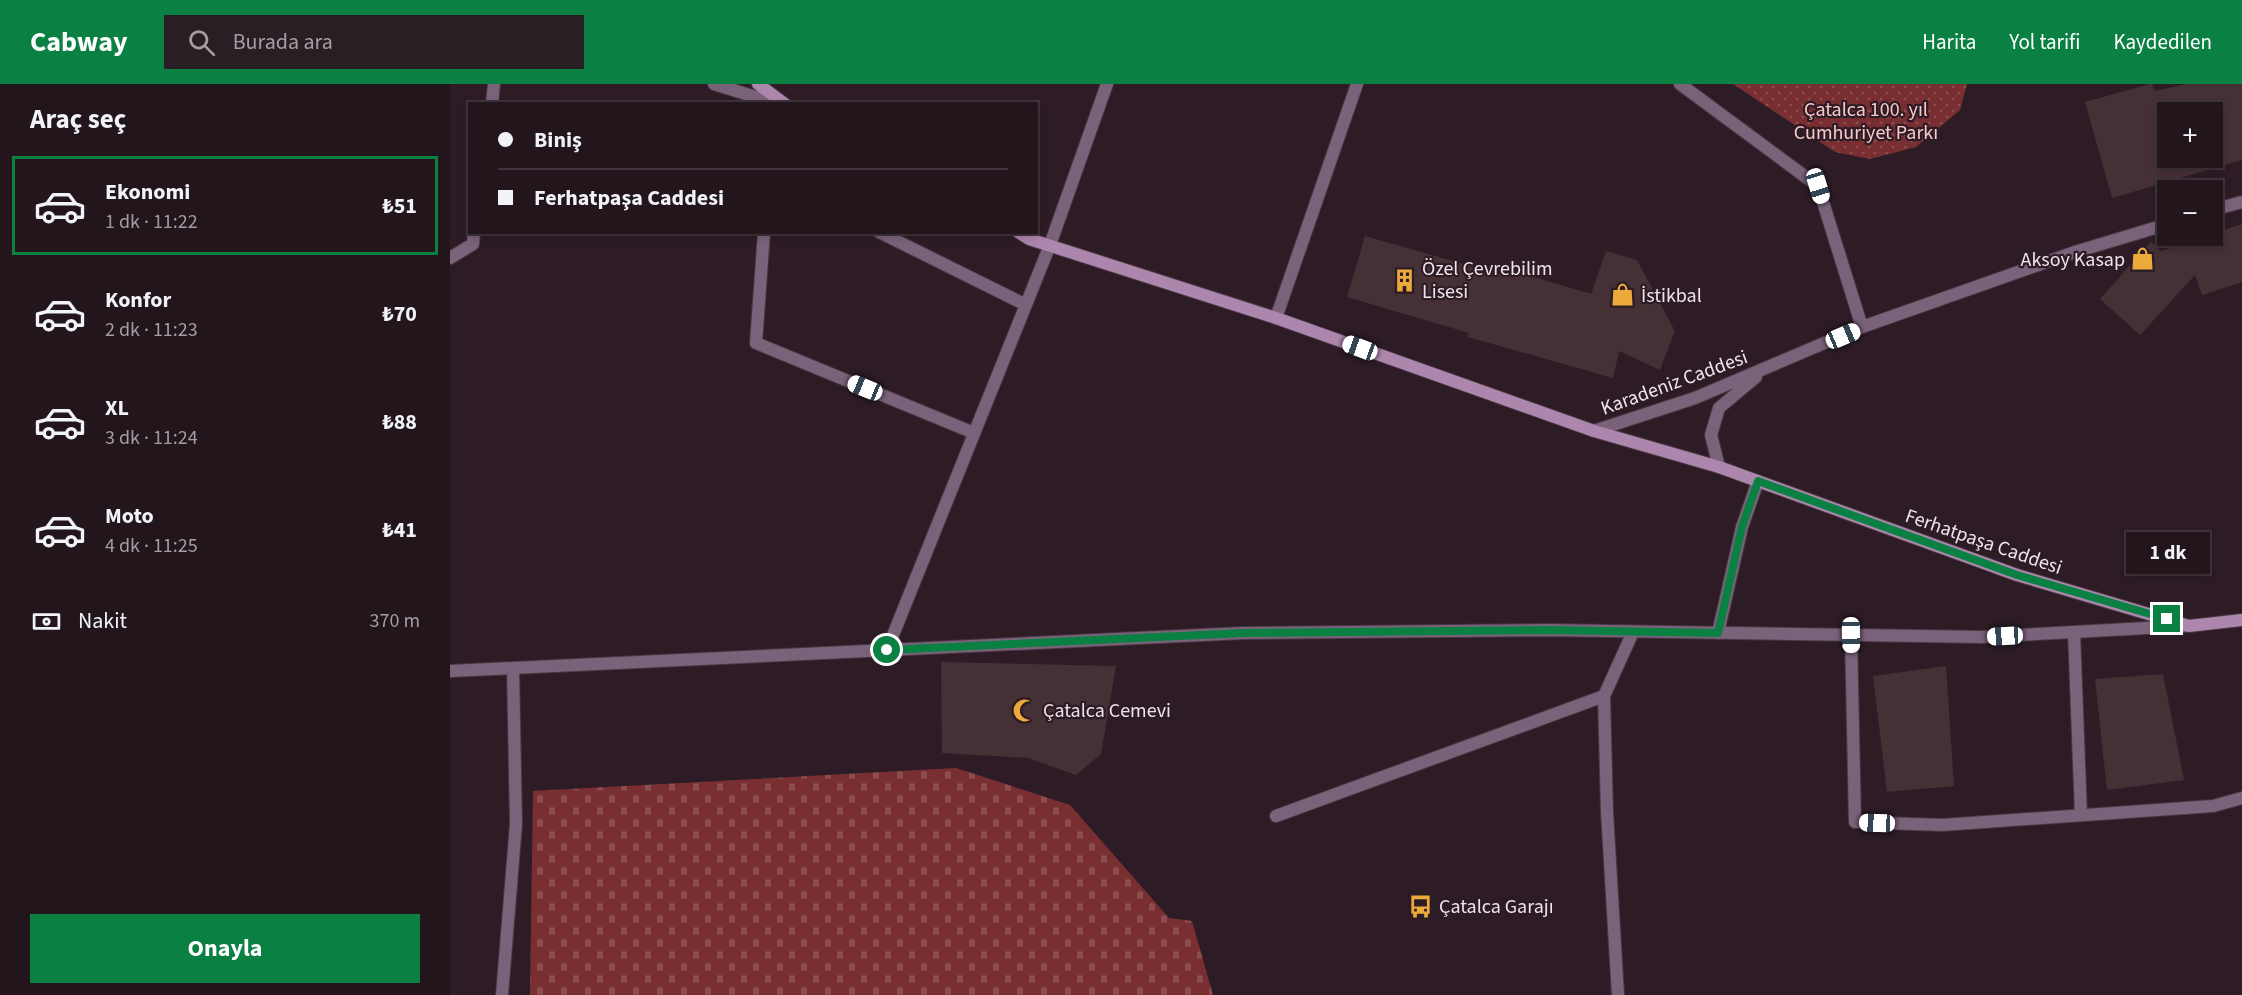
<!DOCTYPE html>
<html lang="tr">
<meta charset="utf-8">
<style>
body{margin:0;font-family:"Source Sans 3",sans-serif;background:#2a1e25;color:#f1f3f6;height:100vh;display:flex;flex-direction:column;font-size:22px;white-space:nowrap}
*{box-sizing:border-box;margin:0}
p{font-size:20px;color:#a29fa3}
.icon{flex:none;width:33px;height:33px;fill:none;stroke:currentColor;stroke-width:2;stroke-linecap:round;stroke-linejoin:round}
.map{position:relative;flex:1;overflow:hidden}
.details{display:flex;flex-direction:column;background:#22151c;width:450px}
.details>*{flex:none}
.top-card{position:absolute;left:18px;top:18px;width:570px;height:132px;border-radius:0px;box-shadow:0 3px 9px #0003,0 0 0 2px #3f343b;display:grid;align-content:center;height:132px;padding:0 30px;background:#22151c}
.controls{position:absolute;left:1707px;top:18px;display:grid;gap:12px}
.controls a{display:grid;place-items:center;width:66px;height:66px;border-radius:0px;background:#22151c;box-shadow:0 3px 9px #0003,0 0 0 2px #3f343b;font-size:30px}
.end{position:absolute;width:27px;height:27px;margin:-14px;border:8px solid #0b8043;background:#fff;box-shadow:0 0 0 3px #fff}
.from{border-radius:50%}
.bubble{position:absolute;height:42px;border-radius:0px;background:#22151c;box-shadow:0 3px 9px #0003,0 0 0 2px #3f343b;font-size:20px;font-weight:700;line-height:42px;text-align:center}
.car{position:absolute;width:18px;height:36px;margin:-18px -9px;border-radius:8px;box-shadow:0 0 4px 2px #0007;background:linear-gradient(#fff 24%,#345 0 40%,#fff 0 76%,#345 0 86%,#fff 0)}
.top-card b{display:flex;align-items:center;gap:21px;height:57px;font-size:22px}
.top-card b+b{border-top:2px solid #3f343b}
.top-card i{width:15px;height:15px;background:#f1f3f6}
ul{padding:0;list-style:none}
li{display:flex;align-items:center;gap:18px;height:99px;margin:0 12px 9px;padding:0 18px;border:3px solid transparent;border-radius:0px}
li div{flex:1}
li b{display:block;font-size:22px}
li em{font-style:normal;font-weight:700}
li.selected{border-color:#0b8043}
li>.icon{width:54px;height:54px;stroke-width:1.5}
h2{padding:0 30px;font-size:27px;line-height:72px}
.pay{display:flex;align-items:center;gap:15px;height:66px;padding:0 30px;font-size:22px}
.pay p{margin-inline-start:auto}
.primary-button{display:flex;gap:12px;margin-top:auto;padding:12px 30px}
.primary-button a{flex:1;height:69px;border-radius:0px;background:#0b8043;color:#fff;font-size:24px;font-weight:700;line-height:69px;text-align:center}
header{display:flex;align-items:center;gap:36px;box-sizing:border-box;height:84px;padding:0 30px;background:#0b8043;color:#fff}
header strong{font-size:28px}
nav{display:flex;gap:33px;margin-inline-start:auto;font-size:21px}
.search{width:420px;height:54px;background:#2a1e25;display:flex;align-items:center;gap:15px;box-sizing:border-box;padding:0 21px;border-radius:0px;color:#a29fa3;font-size:22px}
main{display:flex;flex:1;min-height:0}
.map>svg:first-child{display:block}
.cemetery{fill:url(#cemetery-stones)}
.park{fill:url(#park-dots)}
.building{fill:#453035;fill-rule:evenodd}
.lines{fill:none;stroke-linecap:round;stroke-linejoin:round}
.service-casing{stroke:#483841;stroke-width:14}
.minor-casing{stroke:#483841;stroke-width:14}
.tertiary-casing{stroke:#483841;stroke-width:14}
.secondary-casing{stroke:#483841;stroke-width:14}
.service{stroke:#7a627b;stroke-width:12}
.minor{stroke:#7a627b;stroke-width:12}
.tertiary{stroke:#7a627b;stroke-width:12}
.secondary{stroke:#ad86ae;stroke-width:12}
.route{stroke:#0b8043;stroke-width:8}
.labels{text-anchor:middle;stroke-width:4.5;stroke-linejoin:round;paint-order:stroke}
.park-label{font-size:20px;fill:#facac8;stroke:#2d1c26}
.poi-label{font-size:20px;fill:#f0e3ea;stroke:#2d1c26;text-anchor:start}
.street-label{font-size:20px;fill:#f0e3ea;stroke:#2d1c26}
</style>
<header>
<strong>Cabway</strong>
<div class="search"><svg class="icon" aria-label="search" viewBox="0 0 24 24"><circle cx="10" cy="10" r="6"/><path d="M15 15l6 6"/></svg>Burada ara</div>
<nav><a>Harita</a><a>Yol tarifi</a><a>Kaydedilen</a></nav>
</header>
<main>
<section class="details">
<h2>Araç seç</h2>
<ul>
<li class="selected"><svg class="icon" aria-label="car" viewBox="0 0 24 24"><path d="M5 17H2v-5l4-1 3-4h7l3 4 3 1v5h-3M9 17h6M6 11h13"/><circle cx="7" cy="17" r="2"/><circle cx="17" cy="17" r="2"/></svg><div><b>Ekonomi</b><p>1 dk · 11:22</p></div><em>₺51</em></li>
<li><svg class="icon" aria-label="car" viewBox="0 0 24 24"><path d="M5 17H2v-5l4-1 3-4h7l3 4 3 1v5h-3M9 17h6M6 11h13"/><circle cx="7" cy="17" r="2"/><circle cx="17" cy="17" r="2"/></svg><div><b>Konfor</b><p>2 dk · 11:23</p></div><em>₺70</em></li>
<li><svg class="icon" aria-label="car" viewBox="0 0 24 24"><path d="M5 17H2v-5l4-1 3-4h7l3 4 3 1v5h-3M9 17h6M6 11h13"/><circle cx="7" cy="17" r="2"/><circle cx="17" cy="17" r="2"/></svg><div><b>XL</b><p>3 dk · 11:24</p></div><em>₺88</em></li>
<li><svg class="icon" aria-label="car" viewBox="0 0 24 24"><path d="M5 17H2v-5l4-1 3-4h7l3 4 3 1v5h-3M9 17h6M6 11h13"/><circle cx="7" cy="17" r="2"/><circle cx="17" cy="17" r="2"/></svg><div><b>Moto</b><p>4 dk · 11:25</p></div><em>₺41</em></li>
</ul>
<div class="pay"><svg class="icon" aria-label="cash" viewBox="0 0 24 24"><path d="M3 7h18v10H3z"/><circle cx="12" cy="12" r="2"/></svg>Nakit<p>370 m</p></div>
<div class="primary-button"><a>Onayla</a></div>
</section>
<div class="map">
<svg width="1792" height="911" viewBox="0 0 1792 911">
<defs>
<pattern id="cemetery-stones" width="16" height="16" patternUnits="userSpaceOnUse" patternTransform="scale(1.5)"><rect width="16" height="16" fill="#792f31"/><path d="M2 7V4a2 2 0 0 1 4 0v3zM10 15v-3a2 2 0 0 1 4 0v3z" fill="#8c4d4f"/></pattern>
<pattern id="park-dots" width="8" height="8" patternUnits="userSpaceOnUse" patternTransform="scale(1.5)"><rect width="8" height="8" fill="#792f31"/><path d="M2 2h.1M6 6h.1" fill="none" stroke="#8c4d4f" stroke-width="1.8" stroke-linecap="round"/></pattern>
</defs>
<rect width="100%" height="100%" fill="#2d1c26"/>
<path class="cemetery" d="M506,684L620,721L719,834L742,837L763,911H80L83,707Z"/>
<path class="park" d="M1283,0H1517L1510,26L1466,63L1420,75L1385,68Z"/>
<path class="building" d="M1700,0H1702L1705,7L1736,0H1792V76L1662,114L1635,18ZM1711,28H1762V74H1718V51Z
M1792,140V198L1752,211L1745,191L1690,251L1650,215L1701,158L1711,167L1762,152V150Z
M915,152L1038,187L1040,180L1141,210L1156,167L1187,176L1225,247L1210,286L1169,267L1163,294L1018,253L1019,249L897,213Z
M491,578L666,582L651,670L626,691L578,674L492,669Z
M1496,582L1504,702L1437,708L1423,592Z
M1713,590L1734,696L1657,706L1645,595Z"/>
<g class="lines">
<defs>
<path id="service" d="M1624,548L1631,731
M826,732L1154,612
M52,911L66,740L63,584"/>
<path id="minor" d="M1230,0L1368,102L1412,243
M42,20L44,0
M314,148L306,259L524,349
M429,148L576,221
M0,174L23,160L24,148
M826,234L907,0
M1268,549L1292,443L1308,397
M1401,551L1405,738L1492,741L1763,722L1792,714
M437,566L600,161L657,0
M1168,911L1157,728L1154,612L1183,548"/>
<path id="tertiary" d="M264,0L328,20
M1762,126L1792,118
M1144,347L1245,314L1412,243L1625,168L1718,140
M1269,383L1261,351L1269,324L1306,293
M0,587L793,549L1098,546L1532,553L1734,542"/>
<path id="secondary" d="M308,0L335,20
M568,148L579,155L826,234L1144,347L1269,383L1567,491L1739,542L1792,536"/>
</defs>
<use href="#service" class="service-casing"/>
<use href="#minor" class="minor-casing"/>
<use href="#tertiary" class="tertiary-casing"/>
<use href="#secondary" class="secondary-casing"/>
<use href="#service" class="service"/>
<use href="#minor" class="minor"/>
<use href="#tertiary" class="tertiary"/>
<use href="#secondary" class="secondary"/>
</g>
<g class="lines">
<path class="route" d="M437,566L793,549L1098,546L1268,549L1292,443L1308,397L1567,491L1717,535"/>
</g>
<defs>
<symbol id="shop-bare" viewBox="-9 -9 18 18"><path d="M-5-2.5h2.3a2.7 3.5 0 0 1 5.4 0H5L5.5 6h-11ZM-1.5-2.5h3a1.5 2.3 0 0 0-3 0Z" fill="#ebaa39" stroke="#2d1c26" stroke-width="2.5" paint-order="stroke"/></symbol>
<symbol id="building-bare" viewBox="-9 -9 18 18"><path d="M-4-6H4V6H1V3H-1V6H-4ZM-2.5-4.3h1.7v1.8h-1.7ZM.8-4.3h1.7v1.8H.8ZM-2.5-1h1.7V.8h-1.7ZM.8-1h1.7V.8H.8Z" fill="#ebaa39" stroke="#2d1c26" stroke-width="2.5" paint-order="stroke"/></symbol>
<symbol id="mosque-bare" viewBox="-9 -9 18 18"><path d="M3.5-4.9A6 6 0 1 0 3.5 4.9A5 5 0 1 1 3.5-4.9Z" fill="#ebaa39" stroke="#2d1c26" stroke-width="2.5" paint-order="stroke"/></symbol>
<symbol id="bus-bare" viewBox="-9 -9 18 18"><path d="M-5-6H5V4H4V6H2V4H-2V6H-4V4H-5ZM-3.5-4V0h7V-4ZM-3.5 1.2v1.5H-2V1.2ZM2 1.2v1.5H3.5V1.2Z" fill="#ebaa39" stroke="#2d1c26" stroke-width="2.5" paint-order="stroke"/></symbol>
</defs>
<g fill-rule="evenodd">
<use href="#shop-bare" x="1676" y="158" width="33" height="33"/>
<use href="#building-bare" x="938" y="180" width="33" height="33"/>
<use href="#shop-bare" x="1156" y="194" width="33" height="33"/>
<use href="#mosque-bare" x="558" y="610" width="33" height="33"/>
<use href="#bus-bare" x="954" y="806" width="33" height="33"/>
</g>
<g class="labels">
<g class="park-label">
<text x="1416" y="32">Çatalca 100. yıl<tspan x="1416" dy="23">Cumhuriyet Parkı</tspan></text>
</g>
<g class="poi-label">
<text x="1675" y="182" text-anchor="end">Aksoy Kasap</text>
<text x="972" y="191">Özel Çevrebilim<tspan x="972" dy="23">Lisesi</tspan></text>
<text x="1191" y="218">İstikbal</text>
<text x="593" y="633">Çatalca Cemevi</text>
<text x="989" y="829">Çatalca Garajı</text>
</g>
<g class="street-label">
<text transform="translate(1224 298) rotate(-20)" y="7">Karadeniz Caddesi</text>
<text transform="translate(1534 457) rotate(19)" y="7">Ferhatpaşa Caddesi</text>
</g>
</g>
</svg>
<div class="controls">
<a>+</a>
<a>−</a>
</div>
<i class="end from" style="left:437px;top:566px"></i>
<i class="end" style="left:1717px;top:535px"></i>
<div class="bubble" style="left:1676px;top:448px;width:84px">1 dk</div>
<i class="car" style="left:1368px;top:102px;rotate:163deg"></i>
<i class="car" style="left:1393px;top:252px;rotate:67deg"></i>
<i class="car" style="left:910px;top:264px;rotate:290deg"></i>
<i class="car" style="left:415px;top:304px;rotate:292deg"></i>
<i class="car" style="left:1401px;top:551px;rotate:179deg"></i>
<i class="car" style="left:1555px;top:552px;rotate:267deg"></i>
<i class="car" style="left:1427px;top:739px;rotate:272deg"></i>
<div class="top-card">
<b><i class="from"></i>Biniş</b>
<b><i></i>Ferhatpaşa Caddesi</b>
</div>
</div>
</main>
